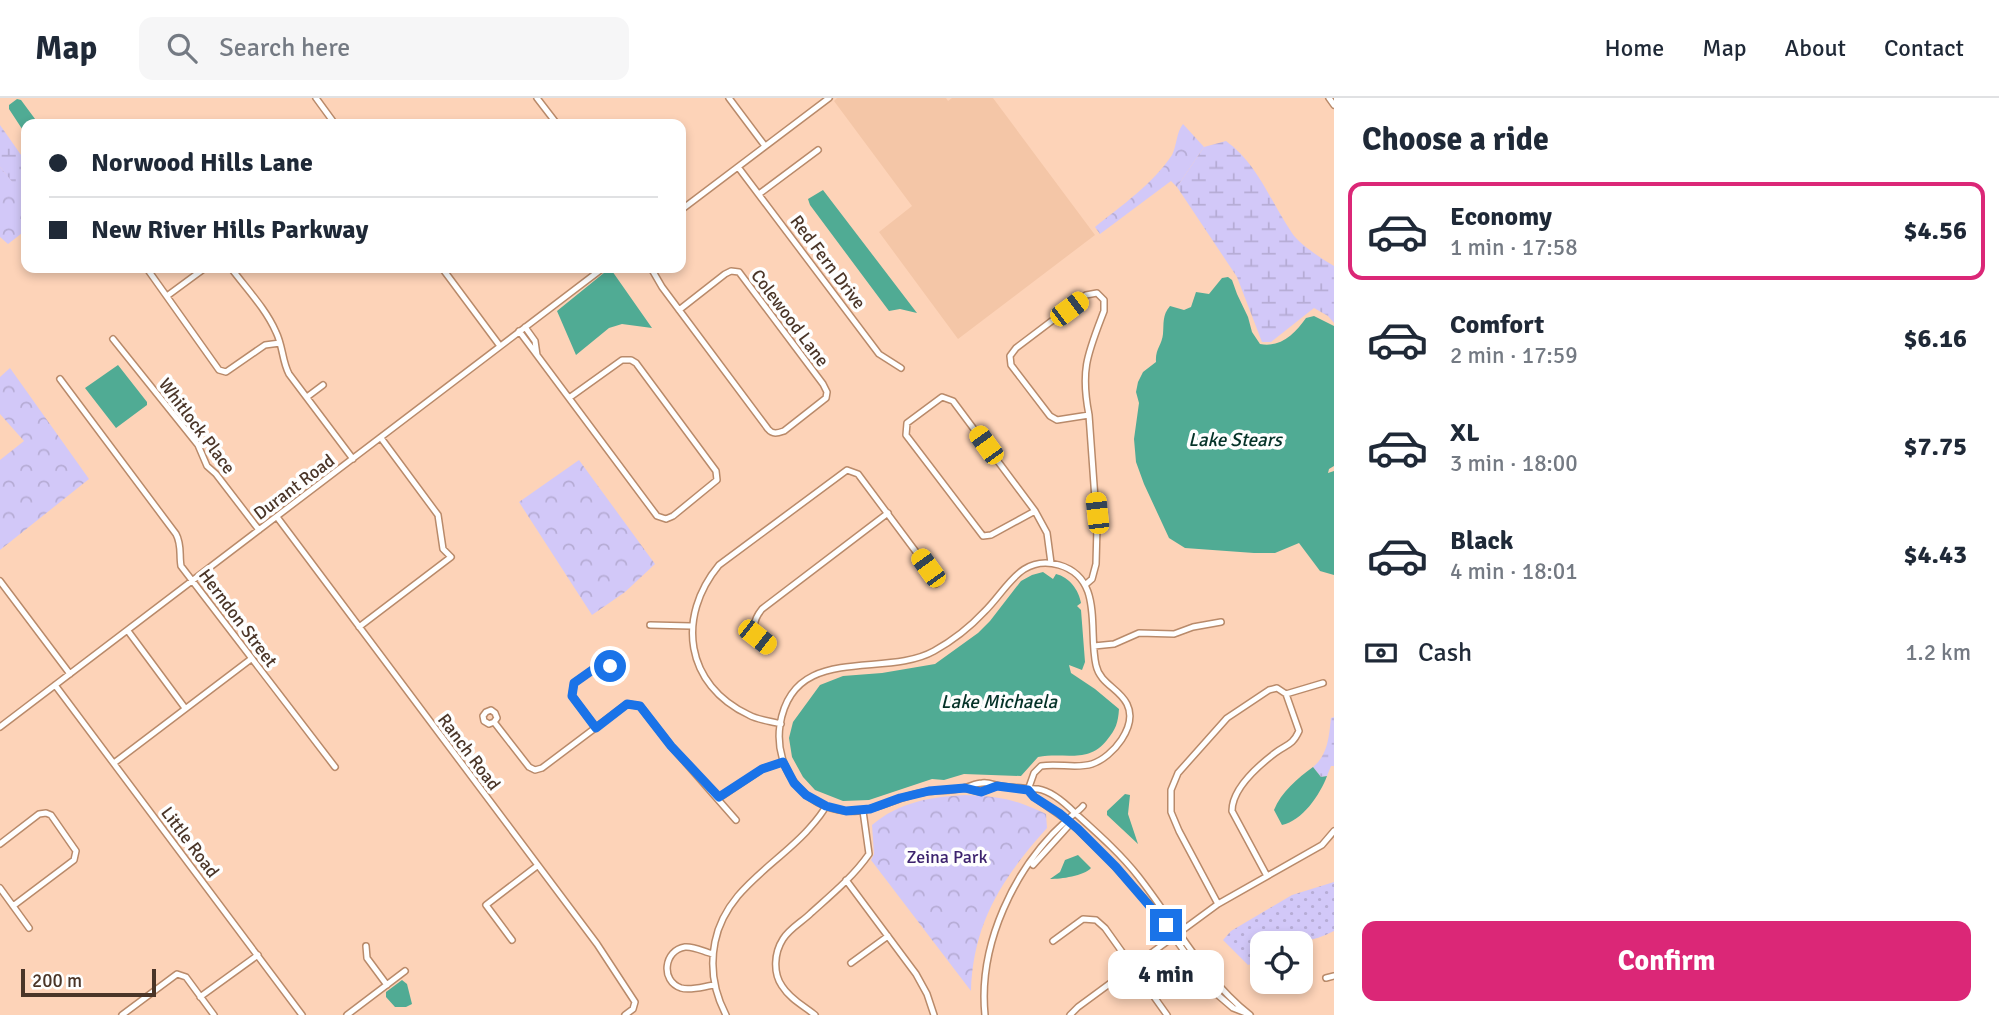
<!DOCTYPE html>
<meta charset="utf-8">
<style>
body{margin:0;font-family:Signika,sans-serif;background:#f6f6f7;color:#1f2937;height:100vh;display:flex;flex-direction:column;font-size:26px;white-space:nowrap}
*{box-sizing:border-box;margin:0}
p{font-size:23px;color:#747a83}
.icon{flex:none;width:38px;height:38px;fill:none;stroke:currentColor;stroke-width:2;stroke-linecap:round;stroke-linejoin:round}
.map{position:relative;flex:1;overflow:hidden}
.details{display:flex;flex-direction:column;background:#fff;width:665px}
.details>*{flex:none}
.top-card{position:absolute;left:21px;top:21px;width:665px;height:154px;border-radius:14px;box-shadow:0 4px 10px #0003;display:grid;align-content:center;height:154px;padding:0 28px;background:#fff}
.controls{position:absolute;left:1250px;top:833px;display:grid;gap:14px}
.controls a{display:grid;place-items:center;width:63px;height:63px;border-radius:14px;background:#fff;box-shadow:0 4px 10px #0003;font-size:35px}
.scale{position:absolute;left:21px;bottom:18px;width:135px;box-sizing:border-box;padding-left:7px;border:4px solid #4a3528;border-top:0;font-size:19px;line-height:24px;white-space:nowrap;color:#4a3528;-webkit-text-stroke:5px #fefefe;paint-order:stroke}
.end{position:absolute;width:32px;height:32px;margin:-16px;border:9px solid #1a73e8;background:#fff;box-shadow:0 0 0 4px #fff}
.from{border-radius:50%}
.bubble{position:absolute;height:49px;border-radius:14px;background:#fff;box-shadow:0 4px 10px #0003;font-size:23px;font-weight:700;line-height:49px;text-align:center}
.car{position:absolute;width:21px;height:42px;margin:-21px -10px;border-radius:9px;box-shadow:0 0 5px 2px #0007;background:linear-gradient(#f5c518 24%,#345 0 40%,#f5c518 0 76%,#345 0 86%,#f5c518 0)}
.top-card b{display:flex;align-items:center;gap:24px;height:66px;font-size:26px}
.top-card b+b{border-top:2px solid #e0e1e3}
.top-card i{width:18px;height:18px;background:#1f2937}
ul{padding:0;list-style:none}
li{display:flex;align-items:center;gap:21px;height:98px;margin:0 14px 10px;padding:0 14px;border:4px solid transparent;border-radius:14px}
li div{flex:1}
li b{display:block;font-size:26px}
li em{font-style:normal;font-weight:700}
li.selected{border-color:#db2777}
li>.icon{width:63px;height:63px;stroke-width:1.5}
h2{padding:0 28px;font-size:32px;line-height:84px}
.pay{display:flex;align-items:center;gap:18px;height:77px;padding:0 28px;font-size:26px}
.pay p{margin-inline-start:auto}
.cta{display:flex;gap:14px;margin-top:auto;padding:14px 28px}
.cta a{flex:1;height:80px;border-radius:14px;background:#db2777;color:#fff;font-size:28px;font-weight:700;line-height:80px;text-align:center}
header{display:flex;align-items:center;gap:42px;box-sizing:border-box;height:98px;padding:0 35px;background:#fff;border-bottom:2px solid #e0e1e3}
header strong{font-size:33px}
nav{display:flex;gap:38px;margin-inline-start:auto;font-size:24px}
.search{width:490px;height:63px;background:#f6f6f7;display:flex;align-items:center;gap:18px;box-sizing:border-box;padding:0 24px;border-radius:14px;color:#747a83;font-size:26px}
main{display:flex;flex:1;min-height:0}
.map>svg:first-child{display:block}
.built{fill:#f4c6a7}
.grass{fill:url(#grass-dots)}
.forest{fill:url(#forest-crowns)}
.wetland{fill:url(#wetland-marsh)}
.water{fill:#50ab94}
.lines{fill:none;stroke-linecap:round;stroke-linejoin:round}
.minor-casing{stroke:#b98a6a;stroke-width:8}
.minor{stroke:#fff;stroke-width:5}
.route{stroke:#1a73e8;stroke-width:9}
.labels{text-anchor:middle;stroke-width:7;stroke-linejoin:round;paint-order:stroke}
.street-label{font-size:18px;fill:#4a3528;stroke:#fefefe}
.park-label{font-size:18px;fill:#3d236e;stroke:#fefefe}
.water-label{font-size:19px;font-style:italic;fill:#053228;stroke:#fefefe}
</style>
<header>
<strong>Map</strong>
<div class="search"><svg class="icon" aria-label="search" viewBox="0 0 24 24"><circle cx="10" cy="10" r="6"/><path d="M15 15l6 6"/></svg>Search here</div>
<nav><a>Home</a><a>Map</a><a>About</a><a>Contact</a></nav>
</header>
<main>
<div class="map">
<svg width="1334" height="917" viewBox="0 0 1334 917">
<defs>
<pattern id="grass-dots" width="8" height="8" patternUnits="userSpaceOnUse" patternTransform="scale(1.75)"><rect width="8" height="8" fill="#d2c8f8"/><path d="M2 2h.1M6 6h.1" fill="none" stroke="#b6acd5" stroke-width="1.8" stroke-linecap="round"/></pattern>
<pattern id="forest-crowns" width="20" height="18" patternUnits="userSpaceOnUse" patternTransform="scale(1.75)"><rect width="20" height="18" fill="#d2c8f8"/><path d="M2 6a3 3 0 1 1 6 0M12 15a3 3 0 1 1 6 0" fill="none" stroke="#b6acd5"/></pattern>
<pattern id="wetland-marsh" width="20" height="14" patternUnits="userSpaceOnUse" patternTransform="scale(1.75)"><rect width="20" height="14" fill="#d2c8f8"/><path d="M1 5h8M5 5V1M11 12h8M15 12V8" fill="none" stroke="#b6acd5"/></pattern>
</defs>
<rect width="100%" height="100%" fill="#fdd3b8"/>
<path class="built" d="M837,0H946L948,3L952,0H993L1095,137L958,241L879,134L912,108L834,3Z"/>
<path class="grass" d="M1334,784V833C1309,846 1289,845 1262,845V863L1248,867L1223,842L1231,833L1292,797Z"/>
<path class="forest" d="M1183,26L1204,49L1177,89L1171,83L1100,136L1095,129C1121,108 1153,86 1172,57C1177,47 1176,35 1183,26Z
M0,69L19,91L26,87V132L8,146L0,139Z
M10,270L89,381L0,452V362L24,343L0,316V279Z
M579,362L655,466L625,494L592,517L519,404Z
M965,697C1001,699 1012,700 1046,716L1047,730C1002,780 973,825 971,893L871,762L874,756L872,727C899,704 930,699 965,697Z"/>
<path class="wetland" d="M0,27L26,64V87L19,92L0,69Z
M1226,43C1258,66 1270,103 1292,135C1299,146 1322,161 1334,168V225L1328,218L1314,210L1271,244H1262L1237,179L1177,89L1204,49Z
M1334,619V668H1331L1327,678L1321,679L1313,669C1328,657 1329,638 1331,620Z"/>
<path class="water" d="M17,1L21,2L38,25L26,26V37L9,11V7Z
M823,92L917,215L900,211L889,213L810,107L808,101Z
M610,170L652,230L622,226L609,230L576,257L557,213Z
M1228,179L1232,182L1237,196L1248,219L1252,234L1260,246C1280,250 1295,236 1306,220L1314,218L1334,228V368L1329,371L1328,375L1334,373V477L1320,473L1299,445L1275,455H1254L1185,450L1169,440L1144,386L1136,364L1134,341L1139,305L1136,294L1138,284L1143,274L1156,264C1155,251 1162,247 1163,236C1164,226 1162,217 1170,208L1184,212L1191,209L1196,194L1209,196L1222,180Z
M118,267L147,304V307L116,330L85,290Z
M1043,474L1053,481L1056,476C1069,479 1079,492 1081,505L1077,508L1081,512L1085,564L1082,572L1069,567L1071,575L1095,591L1119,611C1118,625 1116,631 1107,642C1088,666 1065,654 1038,659L1021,678L964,676L944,682L932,681L869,702L843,703L815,692L803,679L792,659L789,640L793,624L820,587L843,578L882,575L935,566L978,535L990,523L1021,483L1032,477Z
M1313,669L1321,679L1327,678C1320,697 1302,723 1282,727L1274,712C1281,694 1298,680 1313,669Z
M1125,696L1130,697L1128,716L1138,746L1107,717V713Z
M1078,757L1091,770C1084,778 1061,781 1050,781L1060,774L1065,762Z
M402,882L407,886L412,906L406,909H395L386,899V894Z"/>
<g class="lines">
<defs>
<path id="minor" d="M316,0L335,26
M537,0L557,26
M729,0L765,48
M1329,0L1334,7
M738,69L879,256L901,270
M759,96L818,52
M681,112L829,0
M231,170C246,190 266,211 276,234C283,248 282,263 289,276L353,361
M442,170L500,248
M651,170L662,189L768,331C773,337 778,335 784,333L826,300L827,294L823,286L739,174L731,173L725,176L679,212
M148,172L219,272L226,274L265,247L280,245
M1097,195L1104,202V213C1088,255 1080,271 1089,317L1057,322L1050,318L1011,267L1010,258L1016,250L1086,197Z
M167,198L205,170
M525,229L535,243L537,257
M519,233L657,418L666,421L673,418L717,382L716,373L636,265L631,262H622L569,300
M113,241L198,347L207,368L216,376L259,432
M60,281L176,436C182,447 179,457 181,468L335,669
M307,299L323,287
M942,299L953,303L1035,413L991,437L983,438L906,337L907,325Z
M1035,413L1047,435L1051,465
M277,419L597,846L635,904L633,911L625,917
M0,483L70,576
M1085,487L1092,481L1096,466L1097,429L1089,317
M650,527L691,528
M359,529L451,459L443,451L438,417L381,340
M128,533L185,610
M1094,548L1114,546L1139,535L1174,536L1193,529L1221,524
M769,549C754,537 749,527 762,511L888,415
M609 563a6 6 0 1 1 12 0a6 6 0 1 1-12 0Z
M55,587L302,917
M1286,596L1323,585
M494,624L489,626L484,623L483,618L486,614L491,612L495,615L497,620L494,624L529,669L535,672L542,670L627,606L640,608L671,648L736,722
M781,626C770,623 758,622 749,617C685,587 676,519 719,467L847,372L858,376L928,470L936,486
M0,629L603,170
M596,630L572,598L574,585L608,561
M114,665L251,561
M965,690L981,694L997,688
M1028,692L1034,675L1041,668C1058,665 1076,671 1092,666C1113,659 1138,628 1127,606C1119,590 1100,586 1096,567C1088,532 1104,480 1059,467C1020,456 1007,492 984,514C970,529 952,543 934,553C884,581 793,544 780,627C773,674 810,717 858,713C881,711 902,697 925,694C938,692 951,693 963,690C970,689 975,685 982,685C989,684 994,687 1000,688C1013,690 1026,690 1038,691C1052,693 1066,706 1075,715C1097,735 1120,755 1138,778C1175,825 1203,880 1250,917
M1028,692L1034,699L1071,725L1110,763L1156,814L1212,892L1233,910L1246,915
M719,700L762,671L783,664
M0,746L39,716L46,715L51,717L76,753L74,762L13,808
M1033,767L1071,725
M846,782L916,876L927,896L934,917
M0,790L29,830
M1218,806L1179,733L1171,714V692L1178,675L1227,620L1269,592L1277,590L1286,596L1299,633C1292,648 1287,646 1275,655C1258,668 1232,691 1232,713L1267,778
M512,842L486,807L537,768
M1053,843L1083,821L1096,822L1105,830L1167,917
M366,848L367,860L387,887
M713,856C704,854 694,848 685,849C664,852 660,883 681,890C691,893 705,888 715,887
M851,865L888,838
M1326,880L1334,878
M200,899L258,857
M122,917L177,876L186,879L214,917
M347,917L405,873
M726,917C714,894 710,869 715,844C725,793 773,769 806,734C813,726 821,718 826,708
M815,917C804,908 790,901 782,888C773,875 774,855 783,841C790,830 802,824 811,815C831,797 853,779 869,756L863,713
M985,917C978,847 1014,769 1067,722C1072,717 1078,714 1083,708
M1070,917L1078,909L1218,806L1322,747L1334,733"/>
</defs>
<use href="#minor" class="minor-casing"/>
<use href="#minor" class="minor"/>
</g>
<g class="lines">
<path class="route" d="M610,568L608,561L574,585L572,598L596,630L627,606L640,608L671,648L719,699L762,671L783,664L794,685L806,697L826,708L846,713L870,711L900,700L929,693L965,690L981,694L997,688L1028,692L1034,699L1059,715L1078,731L1116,769L1166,827"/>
</g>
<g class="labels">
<g class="street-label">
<text transform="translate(828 164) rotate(53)" y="6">Red Fern Drive</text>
<text transform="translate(790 220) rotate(53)" y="6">Colewood Lane</text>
<text transform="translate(197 328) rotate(53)" y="6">Whitlock Place</text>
<text transform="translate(294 389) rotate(-37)" y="6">Durant Road</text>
<text transform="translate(238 520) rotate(53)" y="6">Herndon Street</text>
<text transform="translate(469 654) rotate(53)" y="6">Ranch Road</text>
<text transform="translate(190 744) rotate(53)" y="6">Little Road</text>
</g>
<g class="park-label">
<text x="947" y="765">Zeina Park</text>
</g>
<g class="water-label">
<text x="1235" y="348">Lake Stears</text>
<text x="999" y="610">Lake Michaela</text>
</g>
</g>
</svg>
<div class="controls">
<a><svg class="icon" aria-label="locate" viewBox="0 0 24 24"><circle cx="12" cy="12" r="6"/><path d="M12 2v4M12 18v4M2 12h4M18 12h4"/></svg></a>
</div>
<div class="scale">200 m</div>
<i class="end from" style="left:610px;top:568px"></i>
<i class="end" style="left:1166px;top:827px"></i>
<div class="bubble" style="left:1108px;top:852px;width:116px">4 min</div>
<i class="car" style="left:1069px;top:211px;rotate:53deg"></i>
<i class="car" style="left:986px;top:347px;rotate:324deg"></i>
<i class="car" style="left:1097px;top:415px;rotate:354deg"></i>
<i class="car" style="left:928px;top:470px;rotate:324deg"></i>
<i class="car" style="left:757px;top:539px;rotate:128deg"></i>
<div class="top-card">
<b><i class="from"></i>Norwood Hills Lane</b>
<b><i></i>New River Hills Parkway</b>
</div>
</div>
<section class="details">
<h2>Choose a ride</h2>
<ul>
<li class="selected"><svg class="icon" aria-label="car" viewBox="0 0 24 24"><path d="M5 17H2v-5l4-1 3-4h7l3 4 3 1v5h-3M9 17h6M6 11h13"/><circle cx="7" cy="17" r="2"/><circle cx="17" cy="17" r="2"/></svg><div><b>Economy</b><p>1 min · 17:58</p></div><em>$4.56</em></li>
<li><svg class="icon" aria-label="car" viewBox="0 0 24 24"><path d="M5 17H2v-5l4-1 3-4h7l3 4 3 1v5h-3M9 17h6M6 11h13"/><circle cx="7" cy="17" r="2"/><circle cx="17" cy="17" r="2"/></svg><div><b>Comfort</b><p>2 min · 17:59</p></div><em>$6.16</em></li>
<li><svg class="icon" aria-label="car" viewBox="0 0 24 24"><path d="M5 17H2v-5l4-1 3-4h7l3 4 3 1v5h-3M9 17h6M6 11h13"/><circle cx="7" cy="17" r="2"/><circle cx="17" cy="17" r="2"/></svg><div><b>XL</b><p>3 min · 18:00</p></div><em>$7.75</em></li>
<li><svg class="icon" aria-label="car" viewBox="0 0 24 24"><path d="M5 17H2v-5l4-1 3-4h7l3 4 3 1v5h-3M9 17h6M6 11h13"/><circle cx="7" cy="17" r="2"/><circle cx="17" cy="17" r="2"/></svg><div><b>Black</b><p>4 min · 18:01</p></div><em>$4.43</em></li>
</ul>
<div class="pay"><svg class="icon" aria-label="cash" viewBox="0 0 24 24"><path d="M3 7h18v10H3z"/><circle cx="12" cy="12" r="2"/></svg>Cash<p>1.2 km</p></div>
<div class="cta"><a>Confirm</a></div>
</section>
</main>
